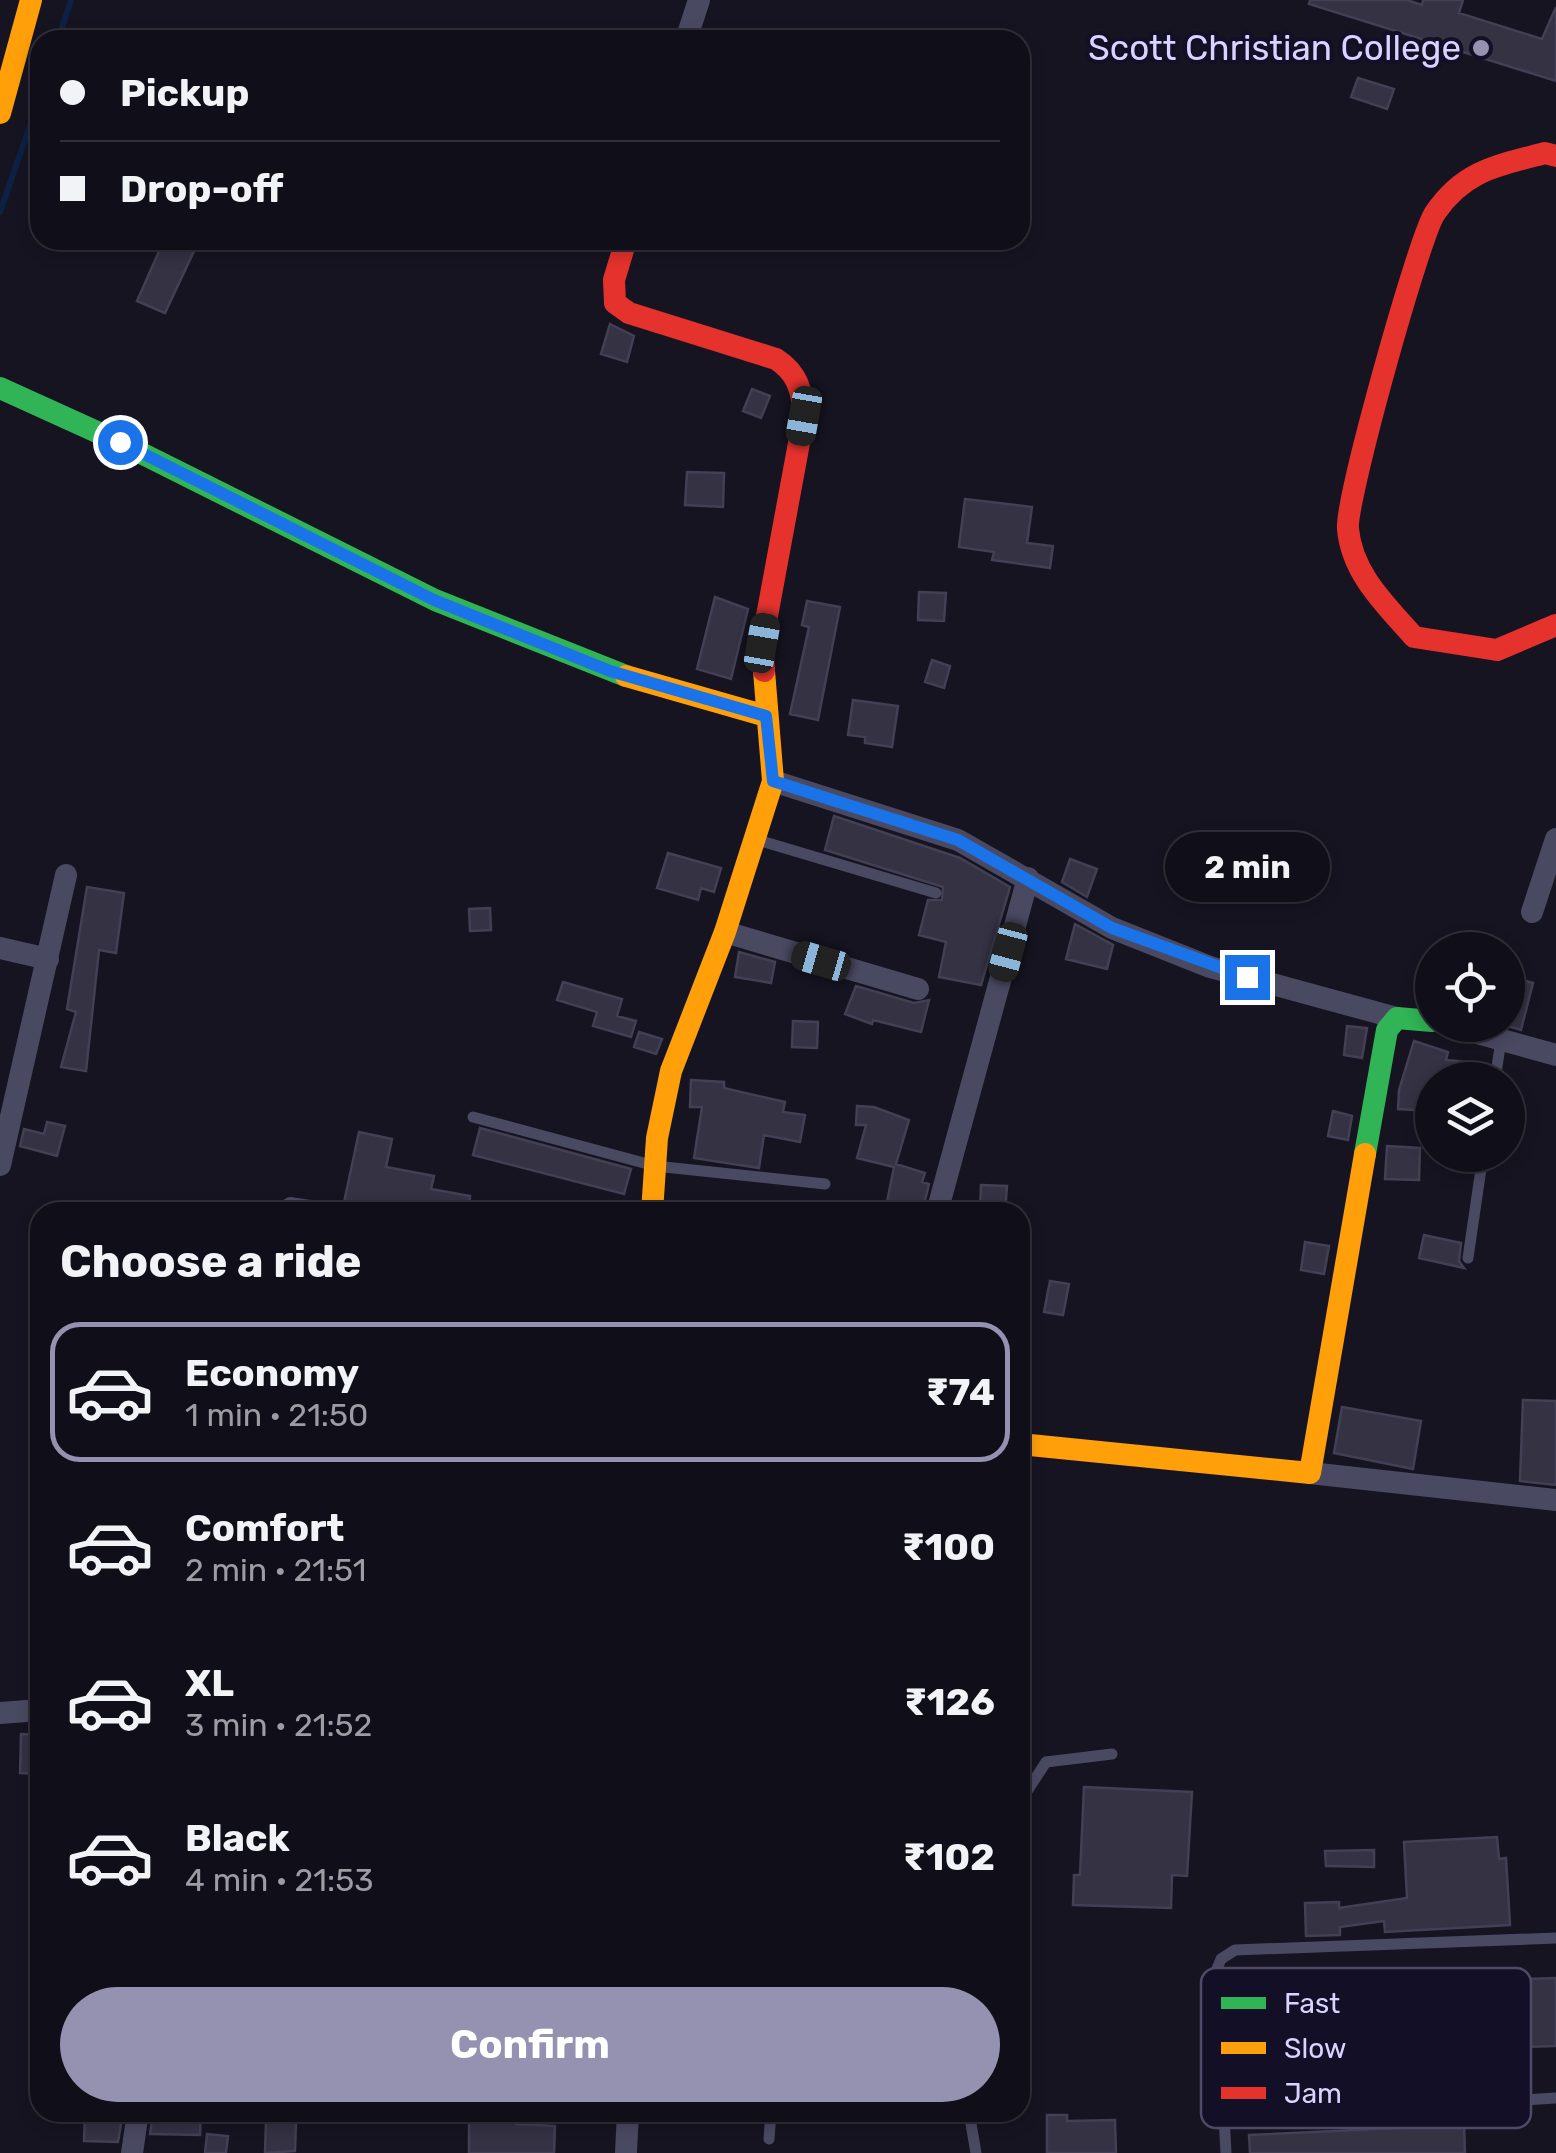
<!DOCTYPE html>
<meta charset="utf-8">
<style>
body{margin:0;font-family:Rubik,sans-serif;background:#1e1d26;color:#f1f3f6;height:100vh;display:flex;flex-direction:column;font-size:38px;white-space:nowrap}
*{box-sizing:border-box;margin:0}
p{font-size:32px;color:#9c9ca2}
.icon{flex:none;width:55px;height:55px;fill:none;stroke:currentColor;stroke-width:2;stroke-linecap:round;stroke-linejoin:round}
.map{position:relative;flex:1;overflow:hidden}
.sheet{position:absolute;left:30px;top:1202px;width:1000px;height:920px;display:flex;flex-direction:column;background:#100f19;border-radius:30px;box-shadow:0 5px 15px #0003,0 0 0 2px #302f38}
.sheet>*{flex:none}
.hud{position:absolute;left:30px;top:30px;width:1000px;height:220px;border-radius:30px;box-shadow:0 5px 15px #0003,0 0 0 2px #302f38;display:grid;align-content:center;height:220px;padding:0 30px;background:#100f19}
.buttons{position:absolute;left:1415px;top:932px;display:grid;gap:20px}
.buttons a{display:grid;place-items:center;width:110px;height:110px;border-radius:50%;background:#100f19;box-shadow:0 5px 15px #0003,0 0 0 2px #302f38;font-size:50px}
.end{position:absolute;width:45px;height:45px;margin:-22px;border:12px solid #1a73e8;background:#fff;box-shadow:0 0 0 5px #fff}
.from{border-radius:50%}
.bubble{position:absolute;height:70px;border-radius:35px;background:#100f19;box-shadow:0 5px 15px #0003,0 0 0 2px #302f38;font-size:32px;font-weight:700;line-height:70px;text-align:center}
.car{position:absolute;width:30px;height:60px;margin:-30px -15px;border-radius:12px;box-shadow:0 0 8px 2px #0007;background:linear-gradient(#222 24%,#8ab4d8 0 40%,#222 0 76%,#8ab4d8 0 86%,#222 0)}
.hud b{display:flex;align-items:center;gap:35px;height:95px;font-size:38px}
.hud b+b{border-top:2px solid #302f38}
.hud i{width:25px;height:25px;background:#f1f3f6}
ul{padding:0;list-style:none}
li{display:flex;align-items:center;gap:30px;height:140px;margin:0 20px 15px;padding:0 10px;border:5px solid transparent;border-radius:30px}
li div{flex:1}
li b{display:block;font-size:38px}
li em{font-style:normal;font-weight:700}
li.active{border-color:#9591b1}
li>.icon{width:90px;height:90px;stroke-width:1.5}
h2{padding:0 30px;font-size:45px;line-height:120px}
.cta{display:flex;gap:20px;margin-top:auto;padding:20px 30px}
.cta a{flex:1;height:115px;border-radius:60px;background:#9591b1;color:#fff;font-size:40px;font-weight:700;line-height:115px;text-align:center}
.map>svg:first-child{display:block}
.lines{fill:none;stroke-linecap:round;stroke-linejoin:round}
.stream{stroke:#0d2144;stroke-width:6}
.building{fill:#343243;stroke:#433f54;stroke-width:2.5}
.lane{stroke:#4a4962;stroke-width:11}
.street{stroke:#4a4962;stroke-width:22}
.fast{stroke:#30b455;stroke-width:22}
.slow{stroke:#ff9f0a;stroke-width:22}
.jam{stroke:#e5322d;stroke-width:22}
.route{stroke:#1a73e8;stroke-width:12}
.poi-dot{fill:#9591b1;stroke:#130f26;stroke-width:4}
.labels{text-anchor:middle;stroke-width:8;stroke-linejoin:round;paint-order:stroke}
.poi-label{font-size:35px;fill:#d9d4ff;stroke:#130f26;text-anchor:end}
.key{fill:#130f26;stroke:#4e4a67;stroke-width:2.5}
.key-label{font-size:28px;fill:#d9d4ff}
</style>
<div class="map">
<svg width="1556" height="2153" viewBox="0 0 1556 2153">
<rect width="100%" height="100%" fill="#161421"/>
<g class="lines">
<path class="stream" d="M58,40L71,0
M0,212L40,97"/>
</g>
<path class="building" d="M1310,0H1407L1422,5L1423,0H1463L1459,13L1542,39L1556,7V81L1309,4Z
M1358,78L1394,89L1387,109L1351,97Z
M164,240L195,249L165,313L137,301Z
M610,324L634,336L627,362L601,354Z
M752,389L770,396L761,418L743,411Z
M687,472L724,473L723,507L685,505Z
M965,499L1032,507L1027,543L1053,546L1050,568L992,560L994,552L959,547Z
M919,592L946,593L944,621L918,620Z
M715,597L748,609L731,679L697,669Z
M807,601L840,607L818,720L790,714L809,627L802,625Z
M932,660L950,666L944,688L925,682Z
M853,700L898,706L892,747L865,743V737L848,735Z
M834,816L960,858L1010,887L981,985L939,977L946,942L919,935L928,900H942L943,887L825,850Z
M668,853L721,868L714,892L701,888L698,900L657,888Z
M1070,859L1097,869L1087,897L1062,882Z
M87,887L124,893L116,953L99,950L86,1071L61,1067L76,1012L67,1009Z
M490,908L491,930L470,931L469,909Z
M1075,924L1113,945L1107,969L1066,959Z
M739,952L775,962L771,983L735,977Z
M1515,978L1533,983L1521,1030L1508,1026Z
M563,982L622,999L617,1016L636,1021L631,1037L593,1026L597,1012L557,1000Z
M856,986L914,1003L929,1000L921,1032L873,1020L872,1024L845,1014Z
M793,1021L818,1022L817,1048L792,1047Z
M1347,1026L1367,1028L1362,1058L1344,1055Z
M639,1032L662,1039L656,1054L634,1047Z
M1414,1041L1448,1052L1446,1060L1488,1064L1486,1080H1432V1111L1398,1109L1399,1090Z
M691,1080L724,1082V1088L785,1102L783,1112L805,1115L800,1142L764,1135L759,1168L694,1158L702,1107H690Z
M857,1106L874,1107L909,1120L896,1164L925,1173L922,1182L929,1184L922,1212H885L894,1167L857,1158L866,1125H856Z
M1333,1111L1352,1116L1348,1140L1328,1136Z
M47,1122L65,1126L57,1156L20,1146L24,1129L44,1134Z
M480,1128L631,1169L624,1194L473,1155Z
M359,1132L392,1139L386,1167L434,1176L431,1189L470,1196L468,1212H342Z
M1387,1146L1420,1148L1419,1180L1385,1179Z
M981,1185L1007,1186L1005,1212H980Z
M1424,1235L1461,1243L1459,1261L1464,1268L1419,1258Z
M1305,1242L1329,1246L1324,1274L1301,1270Z
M1050,1281L1069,1284L1063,1315L1044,1312Z
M1523,1400L1556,1401V1485L1520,1481Z
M1342,1407L1421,1421L1413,1469L1334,1453Z
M21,1734L40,1735V1774L20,1773Z
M1084,1787L1192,1792L1187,1876L1172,1875L1171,1908L1073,1905L1074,1875H1080Z
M1497,1837L1499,1859L1506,1858L1510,1925L1385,1932L1384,1921L1340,1927V1935L1306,1936L1305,1903L1339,1902V1908L1407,1898L1404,1842Z
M1374,1850V1867L1326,1866L1325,1851Z
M1556,1978V2046L1438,2050L1439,2078L1261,2083L1260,2056H1252L1249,1983L1297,1981V1987Z
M85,2112H123L118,2142L84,2141Z
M153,2112H201L200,2135L150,2134Z
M469,2112L516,2114V2124L555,2126L554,2153H469Z
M1047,2115H1067V2121L1115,2120L1116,2153H1047Z
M266,2122L296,2123L295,2151L265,2153Z
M1464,2125L1465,2153H1250L1249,2135Z
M207,2134L228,2136L226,2153H205Z"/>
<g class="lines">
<path class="lane" d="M758,840L936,893
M1495,1080L1501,1040
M473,1117L655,1166L825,1184
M1468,1258L1483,1155
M1020,1802L1046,1762L1112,1754
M969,2112L976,2153
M1225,2118L1556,2098
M769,2139L771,2112
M1226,2153L1216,1971L1221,1959L1235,1950L1556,1938"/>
<path class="street" d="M686,40L699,0
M773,781L958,840L1112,928L1210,967L1397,1018
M1532,912L1556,839
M725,932L918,989
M0,948L48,959
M1448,1025L1556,1055
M0,1165L66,875
M291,1208L317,1212
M937,1212L1028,878
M1310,1473L1556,1500
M0,1713L40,1710
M132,2153L138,2112
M626,2153L628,2112"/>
<path class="fast" d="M0,388L119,442L435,600L626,676
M1365,1154L1387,1030L1397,1018L1432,1021"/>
<path class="slow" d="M0,113L31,0
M626,676L766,716
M652,1212L657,1138L671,1071L725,932L773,781L764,671
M1020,1444L1310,1473L1365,1154"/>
<path class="jam" d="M1556,156L1545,153C1499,165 1464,170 1435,213C1419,236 1345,502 1348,529C1352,574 1386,605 1414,637L1497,650L1556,625
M626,240L614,280L615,303L629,313L776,359C798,373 802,391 804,416L762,643L764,671"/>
</g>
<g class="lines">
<path class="route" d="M120,442L434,600L610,671L766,716L773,781L958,840L1112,928L1247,977"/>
</g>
<circle class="poi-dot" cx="1481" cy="48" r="10"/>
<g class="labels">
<g class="poi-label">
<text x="1461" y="60">Scott Christian College</text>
</g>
</g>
<rect x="1201" y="1968" width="330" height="160" rx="15" class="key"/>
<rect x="1221" y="1997" width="45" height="12" fill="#30b455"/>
<rect x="1221" y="2042" width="45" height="12" fill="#ff9f0a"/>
<rect x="1221" y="2087" width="45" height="12" fill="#e5322d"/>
<g class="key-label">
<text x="1284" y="2013">Fast</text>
<text x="1284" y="2058">Slow</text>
<text x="1284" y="2103">Jam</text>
</g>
</svg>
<div class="buttons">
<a><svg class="icon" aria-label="locate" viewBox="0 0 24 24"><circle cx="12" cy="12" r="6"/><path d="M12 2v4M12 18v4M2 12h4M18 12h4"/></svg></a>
<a><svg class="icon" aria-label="layers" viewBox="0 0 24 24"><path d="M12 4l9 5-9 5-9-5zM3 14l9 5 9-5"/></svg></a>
</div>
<i class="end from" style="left:120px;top:442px"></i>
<i class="end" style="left:1247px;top:977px"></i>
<div class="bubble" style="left:1165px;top:832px;width:165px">2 min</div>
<i class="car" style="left:804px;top:416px;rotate:190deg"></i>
<i class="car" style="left:762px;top:643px;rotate:10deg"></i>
<i class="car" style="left:1008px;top:952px;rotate:195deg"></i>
<i class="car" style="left:821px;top:961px;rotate:286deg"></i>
<div class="hud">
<b><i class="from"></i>Pickup</b>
<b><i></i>Drop-off</b>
</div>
<section class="sheet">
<h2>Choose a ride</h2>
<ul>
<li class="active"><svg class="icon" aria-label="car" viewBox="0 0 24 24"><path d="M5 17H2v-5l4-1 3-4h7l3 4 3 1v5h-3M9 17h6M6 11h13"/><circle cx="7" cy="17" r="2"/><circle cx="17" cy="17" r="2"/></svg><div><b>Economy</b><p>1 min · 21:50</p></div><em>₹74</em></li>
<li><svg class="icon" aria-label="car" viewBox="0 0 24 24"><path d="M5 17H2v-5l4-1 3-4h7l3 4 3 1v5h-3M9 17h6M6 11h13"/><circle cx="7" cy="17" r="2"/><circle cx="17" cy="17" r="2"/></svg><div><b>Comfort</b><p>2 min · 21:51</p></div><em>₹100</em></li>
<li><svg class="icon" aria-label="car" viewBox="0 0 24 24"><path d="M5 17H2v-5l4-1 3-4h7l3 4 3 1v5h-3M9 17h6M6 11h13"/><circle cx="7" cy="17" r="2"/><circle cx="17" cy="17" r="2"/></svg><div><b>XL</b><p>3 min · 21:52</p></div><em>₹126</em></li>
<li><svg class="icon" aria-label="car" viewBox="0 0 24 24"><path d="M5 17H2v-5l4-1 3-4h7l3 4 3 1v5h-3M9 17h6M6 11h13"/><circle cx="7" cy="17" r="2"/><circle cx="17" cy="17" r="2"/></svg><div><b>Black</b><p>4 min · 21:53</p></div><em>₹102</em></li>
</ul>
<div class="cta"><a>Confirm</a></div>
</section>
</div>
